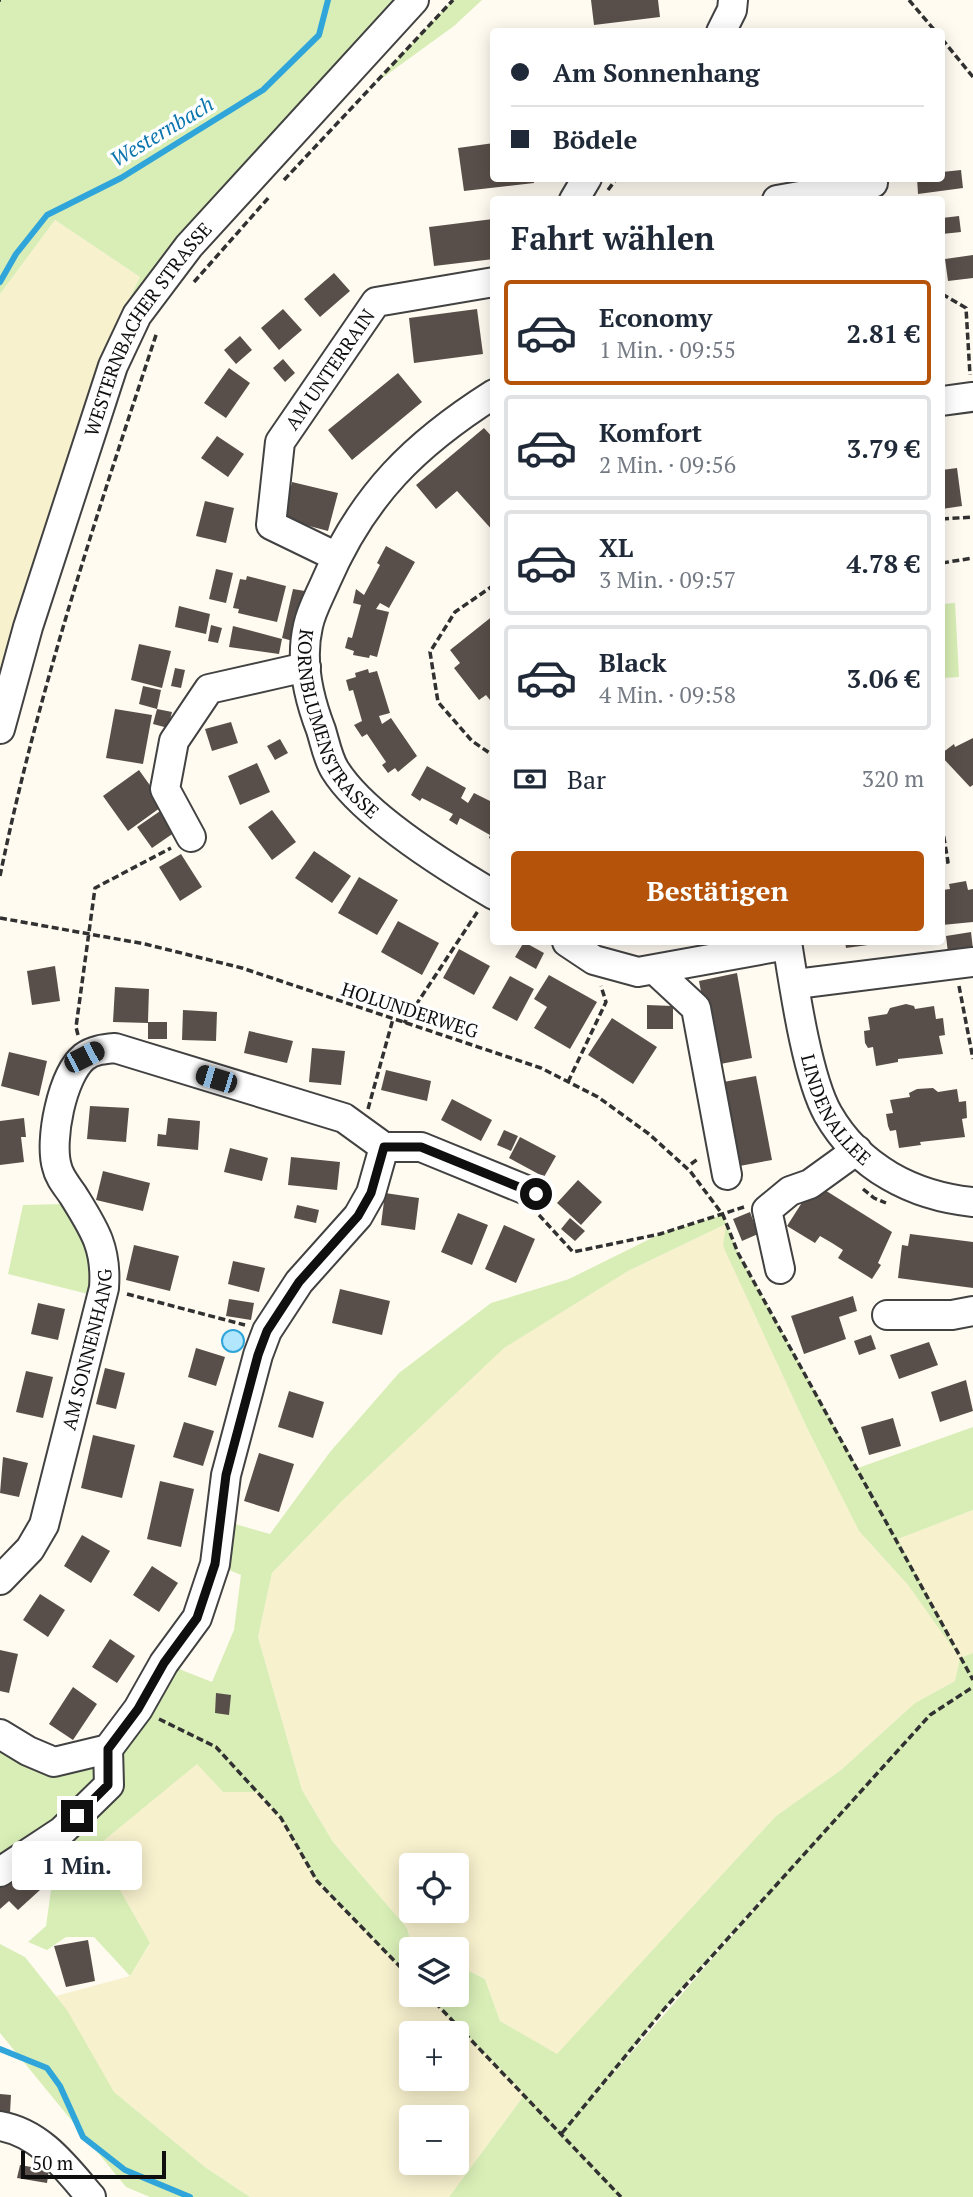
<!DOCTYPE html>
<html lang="de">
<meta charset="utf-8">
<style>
body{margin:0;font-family:"PT Serif",serif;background:#f2f2f3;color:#1f2937;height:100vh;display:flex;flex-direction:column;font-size:26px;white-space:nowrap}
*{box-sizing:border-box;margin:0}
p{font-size:23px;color:#747a83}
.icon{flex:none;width:38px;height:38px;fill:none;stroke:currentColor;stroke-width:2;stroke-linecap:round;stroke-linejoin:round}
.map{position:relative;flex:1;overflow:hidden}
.panel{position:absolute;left:490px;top:196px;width:455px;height:749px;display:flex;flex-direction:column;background:#fff;border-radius:7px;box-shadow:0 4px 18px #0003}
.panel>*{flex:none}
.top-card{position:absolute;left:490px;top:28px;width:455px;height:154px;border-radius:7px;box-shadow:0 4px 18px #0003;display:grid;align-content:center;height:154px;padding:0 21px;background:#fff}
.fabs{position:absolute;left:399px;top:1853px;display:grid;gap:14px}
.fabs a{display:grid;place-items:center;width:70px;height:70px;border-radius:7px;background:#fff;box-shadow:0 4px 18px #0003;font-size:35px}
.scale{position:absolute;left:21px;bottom:18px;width:145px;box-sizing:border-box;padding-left:7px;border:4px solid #0f0f0f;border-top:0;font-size:19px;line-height:24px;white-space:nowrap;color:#0f0f0f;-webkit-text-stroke:5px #fff;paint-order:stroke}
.end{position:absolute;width:32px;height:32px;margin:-16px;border:9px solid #0f0f0f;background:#fff;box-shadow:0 0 0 4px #fff}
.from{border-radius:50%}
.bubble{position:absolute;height:49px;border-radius:7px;background:#fff;box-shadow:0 4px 18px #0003;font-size:23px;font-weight:700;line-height:49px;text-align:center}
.car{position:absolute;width:21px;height:42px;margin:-21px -10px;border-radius:9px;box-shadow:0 0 5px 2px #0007;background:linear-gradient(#222 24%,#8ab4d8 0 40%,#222 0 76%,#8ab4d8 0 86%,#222 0)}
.top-card b{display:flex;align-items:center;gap:24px;height:66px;font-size:26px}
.top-card b+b{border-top:2px solid #e0e1e3}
.top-card i{width:18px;height:18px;background:#1f2937}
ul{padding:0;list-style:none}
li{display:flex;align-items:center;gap:21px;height:105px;margin:0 14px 10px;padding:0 7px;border:4px solid #e0e1e3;border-radius:7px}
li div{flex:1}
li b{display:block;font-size:26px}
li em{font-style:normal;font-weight:700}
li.active{border-color:#b45309}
li>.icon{width:63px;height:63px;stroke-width:1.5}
h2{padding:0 21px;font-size:32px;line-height:84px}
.pay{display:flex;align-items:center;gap:18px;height:77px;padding:0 21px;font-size:26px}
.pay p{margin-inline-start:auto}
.primary-button{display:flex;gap:14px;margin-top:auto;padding:14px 21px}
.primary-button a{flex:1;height:80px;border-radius:7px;background:#b45309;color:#fff;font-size:28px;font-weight:700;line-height:80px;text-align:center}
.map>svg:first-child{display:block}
.farmland{fill:#f8f1ce;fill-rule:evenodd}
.green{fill:#d8eeb6;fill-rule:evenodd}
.water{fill:#b1e6fc;stroke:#30a5da;stroke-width:2}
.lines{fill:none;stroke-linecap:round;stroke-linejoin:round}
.stream{stroke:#30a5da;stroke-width:6}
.building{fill:#594f4a}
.minor-casing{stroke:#424242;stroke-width:32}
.path{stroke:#313131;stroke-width:3.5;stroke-dasharray:7 3.5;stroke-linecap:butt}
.minor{stroke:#fff;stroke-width:28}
.route{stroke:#0f0f0f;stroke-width:9}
.labels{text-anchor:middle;stroke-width:7;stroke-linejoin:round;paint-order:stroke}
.street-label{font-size:19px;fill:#0f0f0f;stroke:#fff}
.water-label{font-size:21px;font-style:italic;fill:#0b75ae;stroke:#fff}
</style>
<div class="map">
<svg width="973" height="2197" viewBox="0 0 973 2197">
<rect width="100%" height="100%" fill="#fffbf1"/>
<path class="farmland" d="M55,220L140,277L112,334L0,696V294Z
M726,1224L724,1246L808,1430L859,1531L908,1585L956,1651L898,1539L973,1510V1653L960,1658L955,1681L915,1703L841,1770L776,1816L557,2055L500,2021L485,1979L457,1965V1950L425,1949L411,1943L407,1928L333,1842L302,1790L258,1637L272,1573L344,1499L503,1348L628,1271ZM411,1866H457V1911H411Z
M197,1763L223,1792H257L281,1818L317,1881L411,1978V1995H428L525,2094L449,2197H250L205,2167L114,2092L56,1996L130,1976L150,1944L120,1890L85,1856ZM411,2034H457V2079H411ZM411,2118H457V2163H411Z"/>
<path class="green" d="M0,0H414L189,246L86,421L112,334L140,277L55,220L0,294Z
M453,0H482L454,26L374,84Z
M955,603L959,677L942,678V604Z
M65,1204L90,1242L92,1295L8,1274L23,1205Z
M723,1215L738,1253L858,1468L973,1427V1510L898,1539L960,1658L973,1653V2197H449L525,2094L428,1995H457V1965L485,1979L500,2021L557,2054L776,1816L841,1770L915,1703L955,1681L960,1658L908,1585L859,1531L808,1430L723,1246L726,1224L628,1271L504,1348L344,1499L272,1573L258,1637L302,1790L333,1842L407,1928L411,1943L425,1949L411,1950V1978L317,1881L281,1818L258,1792H223L197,1764L85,1856L120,1890L150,1943L130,1976L94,1937H66L47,1950L28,1942L46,1926L53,1876L38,1847L0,1872V1734L28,1751L108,1749L164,1663L212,1682L234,1630L241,1575L215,1564L221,1520L270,1534L330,1452L399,1373L491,1303L569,1279L660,1234ZM760,1901L761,1902L589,2102L665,2008Z
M0,1944L25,1957L67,2010L114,2092L205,2167L250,2197H150L126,2187L0,2033Z"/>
<path class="water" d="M222 1341a11 11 0 1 1 22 0a11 11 0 1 1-22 0Z"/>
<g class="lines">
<path class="stream" d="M0,282L16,254L47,215L121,178L263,90L319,35L328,0
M0,2049L47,2068L60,2086L83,2137L125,2170L190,2197"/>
</g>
<path class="building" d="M591,0H658L660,17L594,25Z
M494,143V178H534V183L464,191L458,148Z
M961,170L963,188L918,194L917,178H942V172Z
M959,216L961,232L942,234V218Z
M493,219L494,259L434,266L429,227Z
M973,255V278L948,281L945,259Z
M334,273L350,291L320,317L304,299Z
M283,309L302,330L279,350L261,328Z
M477,309L483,354L414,363L409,318Z
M240,336L252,350L236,364L224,350Z
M283,359L295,373L285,382L273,368Z
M229,368L250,383L226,418L204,403Z
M398,373L422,402L352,460L328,430Z
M484,428L494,439V532L457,491L436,509L416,485Z
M217,436L244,454L228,477L201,458Z
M957,468L962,506L942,509V470Z
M292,482L338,493L328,531L283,519Z
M205,501L234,508L226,543L196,536Z
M386,546L415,562L389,608L380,603L376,609L389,612L377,657L370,655L369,658L353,655L354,651L345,648L348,637L352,638L361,605L353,603L356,589L364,595L380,565L377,563Z
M216,569L233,573L226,603L209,599Z
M247,576L286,586L277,622L238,613L239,609L233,608L240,579L246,580Z
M293,589L305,591L293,641L282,638Z
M179,606L210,614L206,634L175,627Z
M494,615V705L486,695L479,700L454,668L460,663L450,650Z
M211,625L222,628L218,643L208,641Z
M233,626L282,639L279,654L229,647Z
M139,644L171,651L162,688L131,680Z
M175,668L185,670L181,688L171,686Z
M368,669L369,673L377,671L390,713L379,716L382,724L391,718L417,756L398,772L395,768L388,773L382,765L386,762L367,734L362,737L354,725L362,721L353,690L349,691L346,680L356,677L355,673Z
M143,686L161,690L157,709L139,704Z
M115,709L152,715L143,764L106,758Z
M157,709L172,712L168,728L153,724Z
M231,722L238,743L212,751L205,729Z
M973,738V785L970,787L942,757V753L954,744L955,747Z
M280,739L288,753L275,760L267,746Z
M257,763L270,792L240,805L228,776Z
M427,766L466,788L461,798L468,803L474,793L494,803V841L489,838L490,835L460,818L457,825L449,820L453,814L422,798L420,801L411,795Z
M139,770L164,805L128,831L103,796Z
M166,807L181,828L152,848L137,827Z
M272,810L296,842L272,860L248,827Z
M314,851L351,876L332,903L295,878Z
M181,854L202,887L180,901L159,867Z
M359,877L398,900L377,935L338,913Z
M966,881L968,890L973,889V922L942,925V890L950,889L949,884Z
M398,921L439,943L422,975L381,952Z
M971,932L973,949L948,953L946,936Z
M524,942L544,953L536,969L515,957Z
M845,942H868V945L846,948Z
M459,949L490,966L474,995L443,978Z
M55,966L60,1001L32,1005L27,971Z
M737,973L752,1058L715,1065L699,981Z
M549,975L597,1002L570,1049L534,1028L547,1007L534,999Z
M510,976L534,989L517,1021L492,1008Z
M115,987L149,989L148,1022H167V1039H148V1023L113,1022Z
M906,1004L914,1006L915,1009L934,1006L936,1019L943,1018L945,1035L939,1036L943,1054L898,1059V1062L876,1066L873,1047L868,1048L865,1043L864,1031L870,1030L868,1017L887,1014L890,1008Z
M647,1005L673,1006V1029H647Z
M183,1010L217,1012L216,1041L182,1040Z
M612,1018L657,1047L633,1084L588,1055Z
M249,1031L293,1041L287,1063L244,1053Z
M312,1048L345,1051L341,1085L309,1082Z
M9,1052L47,1061L39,1096L1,1086Z
M386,1070L431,1081L427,1101L381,1090Z
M756,1076L772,1160L734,1167L718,1083Z
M933,1088L938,1092L957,1089L959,1102L966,1101L967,1118L962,1119L965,1137L920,1142L921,1145L899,1148L896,1130L890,1131L888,1126L886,1114L893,1113L890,1100L910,1097L909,1093L917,1089Z
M452,1099L492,1120L481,1141L441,1120Z
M90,1106L129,1108L126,1142L87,1139Z
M24,1118L26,1137H21L24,1162L0,1165V1121Z
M168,1118L200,1121L198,1150L157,1146L158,1134L166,1135Z
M504,1130L518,1136L511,1151L497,1145Z
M520,1137L556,1156L544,1177L509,1158Z
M230,1148L268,1158L262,1181L224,1172Z
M291,1157L340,1162L337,1190L288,1185Z
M103,1171L150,1183L143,1211L96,1200Z
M578,1180L602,1202L581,1225L557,1203Z
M820,1187L892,1232L878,1263L881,1265L872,1279L838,1258L843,1250L832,1243L820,1236L815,1243L787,1226L810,1190Z
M385,1193L419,1198L415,1230L381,1225Z
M297,1205L319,1210L316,1223L294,1218Z
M750,1212L758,1234L742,1241L733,1219Z
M458,1213L488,1225L472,1265L441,1252Z
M570,1218L585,1231L575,1241L561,1229Z
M504,1225L535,1239L516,1283L485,1269Z
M910,1234L973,1242V1288L898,1278L902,1245L908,1246Z
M134,1245L179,1256L170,1291L126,1280Z
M233,1261L265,1268L259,1292L228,1284Z
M340,1289L390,1301L382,1335L332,1323Z
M853,1296L857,1311L839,1317L846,1339L804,1354L791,1316Z
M229,1299L254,1303L251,1320L226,1316Z
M38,1303L65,1309L58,1340L31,1334Z
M871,1335L876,1349L859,1355L854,1341Z
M929,1342L938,1365L899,1379L890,1355Z
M196,1348L225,1357L216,1386L188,1377Z
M105,1368L125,1373L116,1409L96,1404Z
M26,1371L53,1377L43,1418L16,1412Z
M966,1380L973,1411L940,1422L931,1392Z
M289,1391L324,1402L313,1438L278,1427Z
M893,1418L901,1446L869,1455L861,1427Z
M184,1422L214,1431L203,1466L173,1457Z
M93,1435L135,1445L122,1498L81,1488Z
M259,1453L294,1464L279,1512L244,1501Z
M3,1457L28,1463L19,1497L0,1493Z
M160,1481L194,1489L181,1547L147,1539Z
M82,1535L110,1551L91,1583L64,1566Z
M152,1566L178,1583L159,1612L133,1595Z
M40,1594L65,1610L48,1637L23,1620Z
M110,1639L135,1656L117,1683L92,1667Z
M0,1650L18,1654L9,1693L0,1691Z
M73,1687L97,1704L73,1740L49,1724Z
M216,1693L231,1695L229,1715L215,1713Z
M18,1867L40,1890L18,1910L9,1901L0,1909V1883Z
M88,1940L95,1981L66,1987L54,1946Z
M0,2094L11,2095L10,2113H0Z
M20,2165L49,2170L47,2183L17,2178Z"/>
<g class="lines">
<defs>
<g id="minor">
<path d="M721,32L732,10L733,0"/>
<path d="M574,200L587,178"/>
<path d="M777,200L873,183"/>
<path id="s1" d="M494,394C415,444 363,495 326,581C320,595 311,611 308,626C300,660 309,699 321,730C325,743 328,759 335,770C363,815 448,868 494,895"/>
<path d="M942,401L971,397"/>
<path id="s2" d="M337,557L271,525L280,442L376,302L494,282"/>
<path id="s3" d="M0,729L28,627L113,366L137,315L189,246L414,0"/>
<path d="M191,837L165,789L174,741L209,689L306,667"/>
<path d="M567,942L594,960L638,972L787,945"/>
<path id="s4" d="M787,942C794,986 807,1077 828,1114C859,1168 913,1196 973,1202"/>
<path d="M655,970L696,1008L727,1175"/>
<path d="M796,984L973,962"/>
<path d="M780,1269L767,1210L790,1191L810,1184L857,1150"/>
<path d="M887,1315H952L973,1311"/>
<path id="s5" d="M0,1580L30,1549L44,1525L104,1288C107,1247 94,1229 73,1195C67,1186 59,1177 57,1167C49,1141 62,1075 84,1057C93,1050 104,1049 115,1048L344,1118L384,1147H421L536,1194"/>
<path d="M0,1734L28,1751L54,1762L108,1749L138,1709L164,1663L197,1618L215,1564L226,1475L258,1355L267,1331L299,1282L358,1216L371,1193L384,1147"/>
<path d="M0,1872L62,1831L109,1785L108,1749"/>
<path d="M0,2126C41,2133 66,2168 91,2197"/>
</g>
</defs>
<use href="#minor" class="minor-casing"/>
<path class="path" d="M0,0H1
M909,0L936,32
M942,39L973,77
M284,180L453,0
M608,190L617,178
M194,282L270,196
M942,294L966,308L970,375
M942,519L973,517
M942,563L973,558
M494,585L455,612L430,652L438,702L472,741L494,756
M942,826L948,862L942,863
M0,876C38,691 98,511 157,332
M0,918L145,944L242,968L541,1068L598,1097L649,1134L690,1171L723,1215L738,1253L973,1680
M959,986L973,1059
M404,1023L478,911
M78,1035L76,1027L95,888L171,848
M568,1082L606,1002L601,986
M368,1109L393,1019
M691,1164L699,1158
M863,1189L874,1198L886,1203
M539,1215L573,1252L660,1234L744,1207
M127,1294L245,1325
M159,1719L216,1747L281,1818L317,1881L411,1978
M428,1995L621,2197
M562,2133L665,2008L930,1715L973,1687"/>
<use href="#minor" class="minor"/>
</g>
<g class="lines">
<path class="route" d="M77,1816L108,1785V1749L138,1709L164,1663L197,1618L215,1564L226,1475L258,1355L267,1331L299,1282L358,1216L371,1193L384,1147H421L536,1194"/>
</g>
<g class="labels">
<g class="street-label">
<text dy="7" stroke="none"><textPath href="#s3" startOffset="429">WESTERNBACHER STRASSE</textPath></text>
<text dy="7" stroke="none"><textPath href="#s2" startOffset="245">AM UNTERRAIN</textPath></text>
<text dy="7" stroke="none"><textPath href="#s1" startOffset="411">KORNBLUMENSTRASSE</textPath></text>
<text transform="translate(410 1010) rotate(18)" y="7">HOLUNDERWEG</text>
<text dy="7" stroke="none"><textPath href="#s4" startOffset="177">LINDENALLEE</textPath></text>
<text dy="7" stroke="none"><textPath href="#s5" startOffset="252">AM SONNENHANG</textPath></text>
</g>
<g class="water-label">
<text transform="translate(162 132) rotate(-31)" y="7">Westernbach</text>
</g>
</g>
</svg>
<div class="fabs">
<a><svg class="icon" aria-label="locate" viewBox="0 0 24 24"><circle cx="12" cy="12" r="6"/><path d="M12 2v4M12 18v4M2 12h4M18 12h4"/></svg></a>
<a><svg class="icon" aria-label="layers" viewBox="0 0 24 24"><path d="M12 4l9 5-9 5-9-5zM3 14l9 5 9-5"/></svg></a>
<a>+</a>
<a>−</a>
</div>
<div class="scale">50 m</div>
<i class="end from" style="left:536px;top:1194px"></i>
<i class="end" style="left:77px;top:1816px"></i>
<div class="bubble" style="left:12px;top:1841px;width:130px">1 Min.</div>
<i class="car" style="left:84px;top:1057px;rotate:63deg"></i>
<i class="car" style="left:216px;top:1079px;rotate:287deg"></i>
<div class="top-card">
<b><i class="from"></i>Am Sonnenhang</b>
<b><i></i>Bödele</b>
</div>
<section class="panel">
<h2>Fahrt wählen</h2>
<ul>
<li class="active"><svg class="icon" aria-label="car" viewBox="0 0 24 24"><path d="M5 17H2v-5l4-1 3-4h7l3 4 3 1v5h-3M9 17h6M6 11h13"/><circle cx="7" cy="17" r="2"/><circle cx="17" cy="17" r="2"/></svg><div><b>Economy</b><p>1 Min. · 09:55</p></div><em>2.81 €</em></li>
<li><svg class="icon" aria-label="car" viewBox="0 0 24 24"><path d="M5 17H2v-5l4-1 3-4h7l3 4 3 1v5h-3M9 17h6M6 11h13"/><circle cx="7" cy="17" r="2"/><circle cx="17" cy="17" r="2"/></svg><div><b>Komfort</b><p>2 Min. · 09:56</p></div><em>3.79 €</em></li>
<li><svg class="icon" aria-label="car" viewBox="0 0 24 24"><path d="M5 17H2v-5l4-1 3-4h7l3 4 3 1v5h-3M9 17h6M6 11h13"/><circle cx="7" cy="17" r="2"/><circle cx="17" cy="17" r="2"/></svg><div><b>XL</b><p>3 Min. · 09:57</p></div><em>4.78 €</em></li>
<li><svg class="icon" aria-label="car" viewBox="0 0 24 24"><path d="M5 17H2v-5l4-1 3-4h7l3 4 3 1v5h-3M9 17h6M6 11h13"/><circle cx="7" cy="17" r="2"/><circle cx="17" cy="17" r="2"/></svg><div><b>Black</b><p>4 Min. · 09:58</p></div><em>3.06 €</em></li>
</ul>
<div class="pay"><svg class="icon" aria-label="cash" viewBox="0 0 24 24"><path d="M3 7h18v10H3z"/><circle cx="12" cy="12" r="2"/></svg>Bar<p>320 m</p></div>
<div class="primary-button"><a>Bestätigen</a></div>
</section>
</div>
